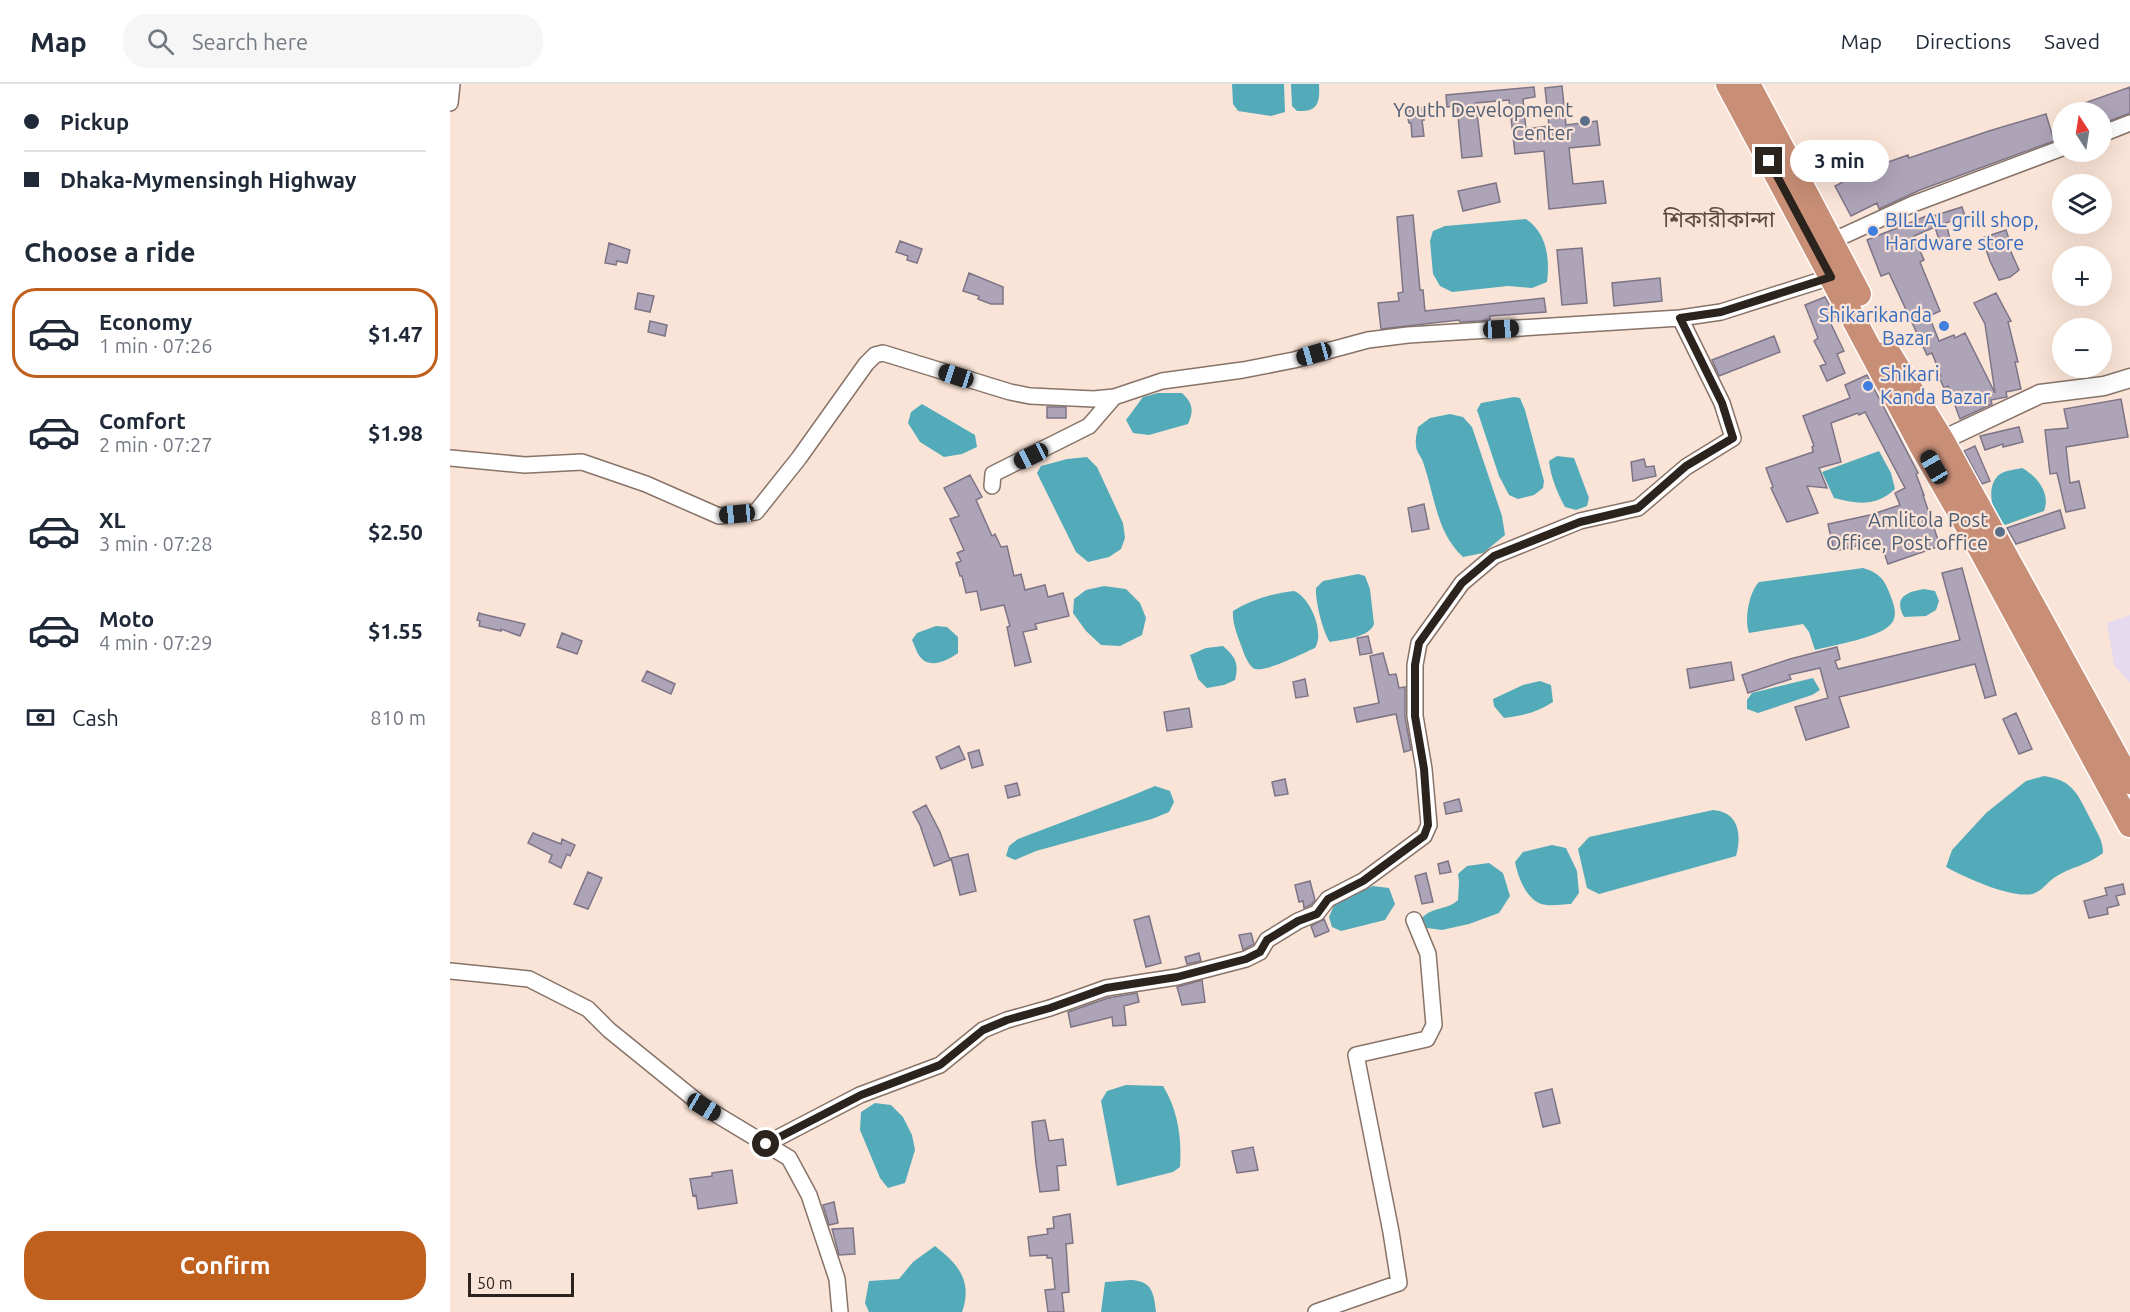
<!DOCTYPE html>
<meta charset="utf-8">
<style>
body{margin:0;font-family:Ubuntu,"Noto Sans Bengali",sans-serif;background:#f6f6f7;color:#1f2937;height:100vh;display:flex;flex-direction:column;font-size:22px;white-space:nowrap}
*{box-sizing:border-box;margin:0}
p{font-size:20px;color:#747a83}
.icon{flex:none;width:33px;height:33px;fill:none;stroke:currentColor;stroke-width:2;stroke-linecap:round;stroke-linejoin:round}
.map{position:relative;flex:1;overflow:hidden}
.details{display:flex;flex-direction:column;background:#fff;width:450px}
.details>*{flex:none}
.banner{display:grid;align-content:center;height:132px;padding:0 24px;background:#fff}
.needle{width:39px;rotate:348deg}
.tools{position:absolute;left:1602px;top:18px;display:grid;gap:12px}
.tools a{display:grid;place-items:center;width:60px;height:60px;border-radius:50%;background:#fff;box-shadow:0 6px 24px #0002;font-size:30px}
.scale{position:absolute;left:18px;bottom:15px;width:106px;box-sizing:border-box;padding-left:6px;border:3px solid #2b231e;border-top:0;font-size:16px;line-height:21px;white-space:nowrap;color:#2b231e;-webkit-text-stroke:4px #fae4d7;paint-order:stroke}
.end{position:absolute;width:27px;height:27px;margin:-14px;border:8px solid #2b231e;background:#fff;box-shadow:0 0 0 3px #fff}
.from{border-radius:50%}
.bubble{position:absolute;height:42px;border-radius:21px;background:#fff;box-shadow:0 6px 24px #0002;font-size:20px;font-weight:600;line-height:42px;text-align:center}
.car{position:absolute;width:18px;height:36px;margin:-18px -9px;border-radius:8px;box-shadow:0 0 4px 2px #0007;background:linear-gradient(#222 24%,#8ab4d8 0 40%,#222 0 76%,#8ab4d8 0 86%,#222 0)}
.banner b{display:flex;align-items:center;gap:21px;height:57px;font-size:22px}
.banner b+b{border-top:2px solid #e0e1e3}
.banner i{width:15px;height:15px;background:#1f2937}
ul{padding:0;list-style:none}
li{display:flex;align-items:center;gap:18px;height:90px;margin:0 12px 9px;padding:0 12px;border:3px solid transparent;border-radius:24px}
li div{flex:1}
li b{display:block;font-size:22px}
li em{font-style:normal;font-weight:600}
li.on{border-color:#c0601e}
li>.icon{width:54px;height:54px;stroke-width:1.5}
h2{padding:0 24px;font-size:27px;line-height:72px}
.pay{display:flex;align-items:center;gap:15px;height:66px;padding:0 24px;font-size:22px}
.pay p{margin-inline-start:auto}
.primary-button{display:flex;gap:12px;margin-top:auto;padding:12px 24px}
.primary-button a{flex:1;height:69px;border-radius:24px;background:#c0601e;color:#fff;font-size:24px;font-weight:600;line-height:69px;text-align:center}
header{display:flex;align-items:center;gap:36px;box-sizing:border-box;height:84px;padding:0 30px;background:#fff;border-bottom:2px solid #e0e1e3}
header strong{font-size:28px}
nav{display:flex;gap:33px;margin-inline-start:auto;font-size:21px}
.search{width:420px;height:54px;background:#f6f6f7;display:flex;align-items:center;gap:15px;box-sizing:border-box;padding:0 21px;border-radius:24px;color:#747a83;font-size:22px}
main{display:flex;flex:1;min-height:0}
.map>svg:first-child{display:block}
.industrial{fill:#e6daee}
.water{fill:#53abb9}
.building{fill:#aea4b8;stroke:#7d7486;stroke-width:1.5}
.lines{fill:none;stroke-linecap:round;stroke-linejoin:round}
.minor-casing{stroke:#877368;stroke-width:18}
.tertiary-casing{stroke:#877368;stroke-width:21}
.trunk-casing{stroke:#fff;stroke-width:27}
.minor{stroke:#fff;stroke-width:15}
.tertiary{stroke:#fff;stroke-width:18}
.trunk{stroke:#c88e76;stroke-width:24}
.route{stroke:#2b231e;stroke-width:8}
.service-dot{fill:#5c6f8a;stroke:#fae4d7;stroke-width:2}
.shop-dot{fill:#3f7fe0;stroke:#fae4d7;stroke-width:2}
.labels{text-anchor:middle;stroke-width:4.5;stroke-linejoin:round;paint-order:stroke}
.service-label{font-size:20px;fill:#4e5e75;stroke:#fae4d7;text-anchor:end}
.shop-label{font-size:20px;fill:#366cbe;stroke:#fae4d7;text-anchor:start}
.quarter-label{font-size:22px;fill:#5e4b41;stroke:#fae4d7}
</style>
<header>
<strong>Map</strong>
<div class="search"><svg class="icon" aria-label="search" viewBox="0 0 24 24"><circle cx="10" cy="10" r="6"/><path d="M15 15l6 6"/></svg>Search here</div>
<nav><a>Map</a><a>Directions</a><a>Saved</a></nav>
</header>
<main>
<section class="details">
<div class="banner">
<b><i class="from"></i>Pickup</b>
<b><i></i>Dhaka-Mymensingh Highway</b>
</div>
<h2>Choose a ride</h2>
<ul>
<li class="on"><svg class="icon" aria-label="car" viewBox="0 0 24 24"><path d="M5 17H2v-5l4-1 3-4h7l3 4 3 1v5h-3M9 17h6M6 11h13"/><circle cx="7" cy="17" r="2"/><circle cx="17" cy="17" r="2"/></svg><div><b>Economy</b><p>1 min · 07:26</p></div><em>$1.47</em></li>
<li><svg class="icon" aria-label="car" viewBox="0 0 24 24"><path d="M5 17H2v-5l4-1 3-4h7l3 4 3 1v5h-3M9 17h6M6 11h13"/><circle cx="7" cy="17" r="2"/><circle cx="17" cy="17" r="2"/></svg><div><b>Comfort</b><p>2 min · 07:27</p></div><em>$1.98</em></li>
<li><svg class="icon" aria-label="car" viewBox="0 0 24 24"><path d="M5 17H2v-5l4-1 3-4h7l3 4 3 1v5h-3M9 17h6M6 11h13"/><circle cx="7" cy="17" r="2"/><circle cx="17" cy="17" r="2"/></svg><div><b>XL</b><p>3 min · 07:28</p></div><em>$2.50</em></li>
<li><svg class="icon" aria-label="car" viewBox="0 0 24 24"><path d="M5 17H2v-5l4-1 3-4h7l3 4 3 1v5h-3M9 17h6M6 11h13"/><circle cx="7" cy="17" r="2"/><circle cx="17" cy="17" r="2"/></svg><div><b>Moto</b><p>4 min · 07:29</p></div><em>$1.55</em></li>
</ul>
<div class="pay"><svg class="icon" aria-label="cash" viewBox="0 0 24 24"><path d="M3 7h18v10H3z"/><circle cx="12" cy="12" r="2"/></svg>Cash<p>810 m</p></div>
<div class="primary-button"><a>Confirm</a></div>
</section>
<div class="map">
<svg width="1680" height="1228" viewBox="0 0 1680 1228">
<rect width="100%" height="100%" fill="#fae4d7"/>
<path class="industrial" d="M1680,531V599L1664,581L1657,539Z"/>
<path class="water" d="M782,0H834L835,28L821,32L788,27L783,20Z
M841,0H869C870,19 868,28 847,27L842,22Z
M1076,135C1097,149 1100,175 1097,198L1082,204L1058,202L1002,208L990,202L983,190L980,157L983,147L995,142Z
M708,309H732C743,319 744,327 738,340L699,351L683,349L676,336L693,313Z
M1064,313L1070,314L1075,326L1094,397L1093,404L1084,411L1068,415L1059,411L1049,392L1027,326L1031,319Z
M472,320L525,351L527,363L512,370L494,373L470,358L458,339L461,328Z
M1000,330L1013,333L1022,343L1052,432L1055,451L1033,469L1013,473C986,448 985,412 973,378C971,372 966,368 966,361C965,355 967,349 968,343L980,334Z
M1429,367L1441,389L1445,405C1426,423 1407,420 1384,414L1372,388Z
M1107,372L1124,374L1139,414L1137,422L1126,426L1115,423C1107,408 1101,394 1099,377Z
M637,373L647,383L673,439L675,454L671,465L659,473L638,478L626,468L587,389L591,382L617,375Z
M1572,384C1587,392 1601,409 1594,427L1555,441C1543,432 1536,407 1546,394C1552,386 1564,386 1572,384Z
M1413,484C1430,489 1435,496 1441,513C1444,521 1448,532 1441,540C1429,554 1384,561 1365,566L1359,548L1353,540L1299,549C1294,536 1299,508 1309,498Z
M908,490L915,492L920,505L924,540C919,554 893,555 880,558C873,549 865,516 866,504L873,497Z
M654,502L676,505L690,519L696,534L692,551L670,562L651,561L636,547L623,529L624,515L636,506Z
M1474,505L1485,507L1489,517L1486,526L1476,532L1454,533C1443,513 1457,508 1474,505Z
M844,507C860,513 875,548 865,564C855,568 812,591 803,584C798,580 794,570 792,564C788,552 782,540 783,527C801,516 823,509 844,507Z
M486,542L497,543L508,553V569C499,576 480,585 471,574C467,570 465,562 462,556L467,549Z
M773,562C786,573 789,580 785,596L774,601L757,604L748,595L740,571L756,564Z
M1363,594L1370,606L1362,611L1308,629L1297,625V616L1302,609Z
M1090,597L1101,601L1103,618C1087,628 1073,632 1054,634L1044,622L1043,615L1073,601Z
M1594,692C1625,696 1629,714 1642,738C1647,749 1653,756 1653,769C1636,782 1623,782 1607,792C1599,796 1593,806 1585,809C1566,817 1514,793 1496,783L1502,766L1536,729L1576,697Z
M705,702L720,707L724,718L719,728L702,735L586,767L565,776L556,772L559,762L568,755L676,714Z
M1263,726C1289,728 1292,751 1286,772L1149,810L1137,804L1128,765L1139,753Z
M1102,761L1116,764L1127,787L1129,809L1121,820C1113,820 1104,822 1097,821C1078,820 1068,794 1065,778L1073,768Z
M1039,779L1053,789L1060,812L1049,829L1019,840L992,846L977,844L972,834C983,822 996,827 1008,816L1009,798L1008,790L1017,782Z
M923,802L939,804L945,820L935,836L891,847L882,843L879,833L885,819Z
M676,1001L713,1002C728,1026 732,1055 730,1083L723,1088L667,1102L651,1017L657,1007Z
M425,1019L441,1021L453,1033L462,1051L465,1066L455,1099L438,1104L430,1094L410,1046L411,1028Z
M485,1162C508,1180 523,1197 512,1228H419L415,1219L419,1197L449,1195L463,1178Z
M681,1196C702,1197 704,1209 706,1228H651L655,1198Z"/>
<path class="building" d="M1112,2L1116,41L1147,37L1150,61L1119,64L1123,100L1153,97L1156,119L1099,125L1094,67L1065,70L1059,16L1026,19L1032,72L1012,74L1007,22L997,23L996,11L1084,3L1085,13L1073,15L1076,45L1099,42L1095,4Z
M1680,3V29L1652,40V28H1613L1612,27Z
M972,24L974,36H972L974,52L962,53L961,39H959L956,27Z
M1596,30L1604,57L1470,106L1429,125L1427,119L1401,132L1385,102L1413,87L1458,71L1459,74L1539,47Z
M1046,99L1050,118L1013,127L1008,107Z
M1512,123L1515,132L1496,139L1500,155L1490,159L1485,143L1464,152L1474,176L1470,178L1490,227L1479,232L1489,257L1504,251L1505,254L1515,249L1545,309L1535,240L1524,219L1546,209L1561,237L1558,238L1568,278H1565L1571,305L1556,308L1557,313L1541,316L1542,320L1510,335L1498,302L1494,304L1489,293L1491,292L1482,269L1477,271L1439,189L1431,192L1417,156L1479,131L1480,133Z
M963,131L970,206H973L975,227L1094,214L1096,228L1040,232V236L1028,237L1010,238L1009,236L931,245L928,219L949,217L948,209L953,208L947,133Z
M1556,146L1560,158L1557,159L1569,186L1560,193L1549,196L1540,177L1532,154Z
M450,157L472,165L467,179L457,176L458,172L446,168Z
M159,159L180,166L177,179L167,177L166,181L155,179Z
M1132,164L1137,219L1112,221L1107,166Z
M519,189L553,203V220H541L528,215L529,212L513,207Z
M1210,194L1212,217L1164,222L1162,199Z
M188,209L204,212L200,228L185,225Z
M1375,213L1386,233L1379,236L1394,267L1387,270L1395,289L1377,297L1370,282L1376,280L1364,257L1368,254L1355,221Z
M200,237L217,241L215,252L198,248Z
M1324,252L1330,268L1269,292L1262,276Z
M1417,291L1468,389L1466,390L1474,411H1473L1490,462L1438,480L1430,457L1384,467L1378,440L1420,431L1450,421L1445,409L1455,404L1415,328L1409,331L1408,329L1381,339L1391,378L1369,384L1377,404L1357,402L1368,429L1337,438L1321,404L1323,403L1316,384L1363,368L1362,363L1364,362L1353,332L1400,314L1395,301Z
M1671,315L1678,353L1616,363L1620,399L1629,397L1635,424L1616,428L1607,389L1600,390L1595,346L1618,344L1614,325Z
M597,323H616V334H597Z
M1569,343L1573,358L1553,363V360L1535,366L1530,352Z
M1525,362L1540,397L1532,400L1514,367Z
M1194,375L1196,383L1204,382L1206,392L1183,397L1181,378Z
M520,391L532,413L526,416L542,452L545,450L551,463L557,462L564,492L571,490L575,506L595,501L598,513L613,509L619,532L585,540L587,545L573,548L581,578L565,582L557,543L560,542L554,521L531,526L527,507L516,509L512,492H510L506,479L511,477L507,469L514,466L500,435L509,432L494,404Z
M974,420L979,445L962,448L958,424Z
M1610,426L1615,444L1566,460L1557,444Z
M1512,484L1546,611L1535,614L1525,580L1410,608L1389,613L1399,643L1356,656L1345,623L1378,614L1370,584L1339,591L1341,595L1298,609L1292,591L1340,575L1387,563L1390,575L1385,577L1388,585L1510,556L1492,489Z
M29,529L32,530L75,540L70,552L51,545V547L29,542L30,537L27,536Z
M112,549L132,557L127,570L107,563Z
M918,552L922,569L910,571L907,554Z
M933,569L939,591L946,590L949,604L955,603V633L961,666L954,668L946,630L907,638L904,624L929,619L920,572Z
M1281,578L1284,596L1240,604L1237,585Z
M197,587L225,600L221,610L192,597Z
M855,595L858,612L846,614L843,598Z
M739,624L742,643L717,647L714,628Z
M1566,629L1582,665L1569,670L1553,635Z
M509,662L515,675L491,685L486,673Z
M529,666L533,681L522,684L518,669Z
M835,695L838,710L825,712L822,698Z
M567,699L570,711L558,714L555,702Z
M1009,715L1012,727L996,730L994,719Z
M476,721L490,748L500,776L484,782L470,741L463,728Z
M83,749L111,760L112,755L125,761L120,772L117,770L111,784L99,778L102,771L78,759Z
M518,770L526,807L510,811L501,774Z
M998,777L1001,788L990,790L988,780Z
M138,788L152,794L138,825L124,820Z
M976,789L983,818L972,820L965,792Z
M860,797L865,816L861,821L854,824L853,817L849,818L845,801Z
M1673,800L1675,810L1666,812L1669,821L1657,824L1658,830L1639,834L1634,817L1657,811L1655,804Z
M699,832L711,879L696,883L684,836Z
M874,835L879,847L865,853L861,842Z
M801,849L804,860L793,866L789,851Z
M749,869L751,877L737,880L735,873Z
M752,896L755,918L732,921L727,903Z
M687,909L689,918L674,922L676,941L663,942L662,933L621,943L618,928L658,914Z
M1102,1005L1110,1039L1093,1043L1085,1009Z
M595,1036L599,1057L613,1055L616,1081L607,1082L609,1106L590,1108L586,1080L582,1038Z
M803,1063L808,1086L787,1089L782,1067Z
M282,1086L287,1119L248,1125L246,1111L243,1112L240,1095L262,1092V1089Z
M384,1118L388,1139L379,1141L373,1121Z
M620,1130L623,1159L616,1160L619,1208L612,1209L614,1228H598L595,1206L605,1205L602,1174H597V1171L580,1172L578,1153L598,1150L597,1145L604,1144L603,1133Z
M403,1144L405,1170L389,1171L382,1145Z"/>
<g class="lines">
<defs>
<path id="minor" d="M0,19L2,0
M1652,50L1680,39
M1382,157L1463,120L1612,64
M0,374L75,381L132,378L196,400L269,432L306,428L349,374L416,280L425,271L433,269L560,308L580,312L644,315L664,313L712,297L793,286L844,276L918,256L958,251L1230,234L1271,228L1381,193
M542,402L543,390L639,342L664,313
M0,887L79,895L138,925L159,946L254,1023L339,1074L359,1111L387,1195L390,1228
M316,1060L410,1011L490,981L533,946L557,936L600,924L656,904L727,893L796,875L810,868L817,856L848,837L867,829L878,815L913,797L974,752L979,741L974,685L965,632V581L969,559L1012,499L1044,472L1130,437L1188,424L1236,383L1283,354L1272,319L1230,234
M866,1228L949,1199L941,1148L906,971L977,955L984,941L978,870L964,836"/>
<path id="tertiary" d="M1482,361L1590,310L1654,302L1680,294"/>
<path id="trunk" d="M1278,0L1473,365L1526,457L1680,741
M1298,0L1409,210
M1438,268L1492,356L1680,698"/>
</defs>
<use href="#minor" class="minor-casing"/>
<use href="#tertiary" class="tertiary-casing"/>
<use href="#trunk" class="trunk-casing"/>
<use href="#minor" class="minor"/>
<use href="#tertiary" class="tertiary"/>
<use href="#trunk" class="trunk"/>
</g>
<g class="lines">
<path class="route" d="M316,1060L411,1011L490,981L533,946L557,936L600,924L656,904L727,893L796,875L810,868L817,856L848,837L867,830L878,815L913,797L974,752L978,741L974,685L965,632V581L969,559L1012,499L1044,472L1130,438L1188,424L1236,382L1283,354L1272,319L1230,234L1271,228L1381,193L1319,77"/>
</g>
<g class="service-dot">
<circle cx="1135" cy="37" r="6"/>
<circle cx="1550" cy="448" r="6"/>
</g>
<g class="shop-dot">
<circle cx="1423" cy="147" r="6"/>
<circle cx="1494" cy="242" r="6"/>
<circle cx="1418" cy="302" r="6"/>
</g>
<g class="labels">
<g class="service-label">
<text x="1123" y="33">Youth Development<tspan x="1123" dy="23">Center</tspan></text>
<text x="1538" y="443">Amlitola Post<tspan x="1538" dy="23">Office, Post office</tspan></text>
</g>
<g class="shop-label">
<text x="1435" y="143">BILLAL grill shop,<tspan x="1435" dy="23">Hardware store</tspan></text>
<text x="1482" y="238" text-anchor="end">Shikarikanda<tspan x="1482" dy="23">Bazar</tspan></text>
<text x="1430" y="297">Shikari<tspan x="1430" dy="23">Kanda Bazar</tspan></text>
</g>
<g class="quarter-label">
<text x="1269" y="143">শিকারীকান্দা</text>
</g>
</g>
</svg>
<div class="tools">
<a><svg class="needle" viewBox="-14 -14 28 28"><path d="M0-13l5 13h-10z" fill="#e53935"/><path d="M0 13l5-13h-10z" fill="#747a83"/></svg></a>
<a><svg class="icon" aria-label="layers" viewBox="0 0 24 24"><path d="M12 4l9 5-9 5-9-5zM3 14l9 5 9-5"/></svg></a>
<a>+</a>
<a>−</a>
</div>
<div class="scale">50 m</div>
<i class="end from" style="left:316px;top:1060px"></i>
<i class="end" style="left:1319px;top:77px"></i>
<div class="bubble" style="left:1340px;top:56px;width:99px">3 min</div>
<i class="car" style="left:1051px;top:245px;rotate:87deg"></i>
<i class="car" style="left:864px;top:270px;rotate:254deg"></i>
<i class="car" style="left:506px;top:292px;rotate:288deg"></i>
<i class="car" style="left:581px;top:372px;rotate:244deg"></i>
<i class="car" style="left:1484px;top:383px;rotate:330deg"></i>
<i class="car" style="left:287px;top:430px;rotate:265deg"></i>
<i class="car" style="left:254px;top:1023px;rotate:121deg"></i>
</div>
</main>
